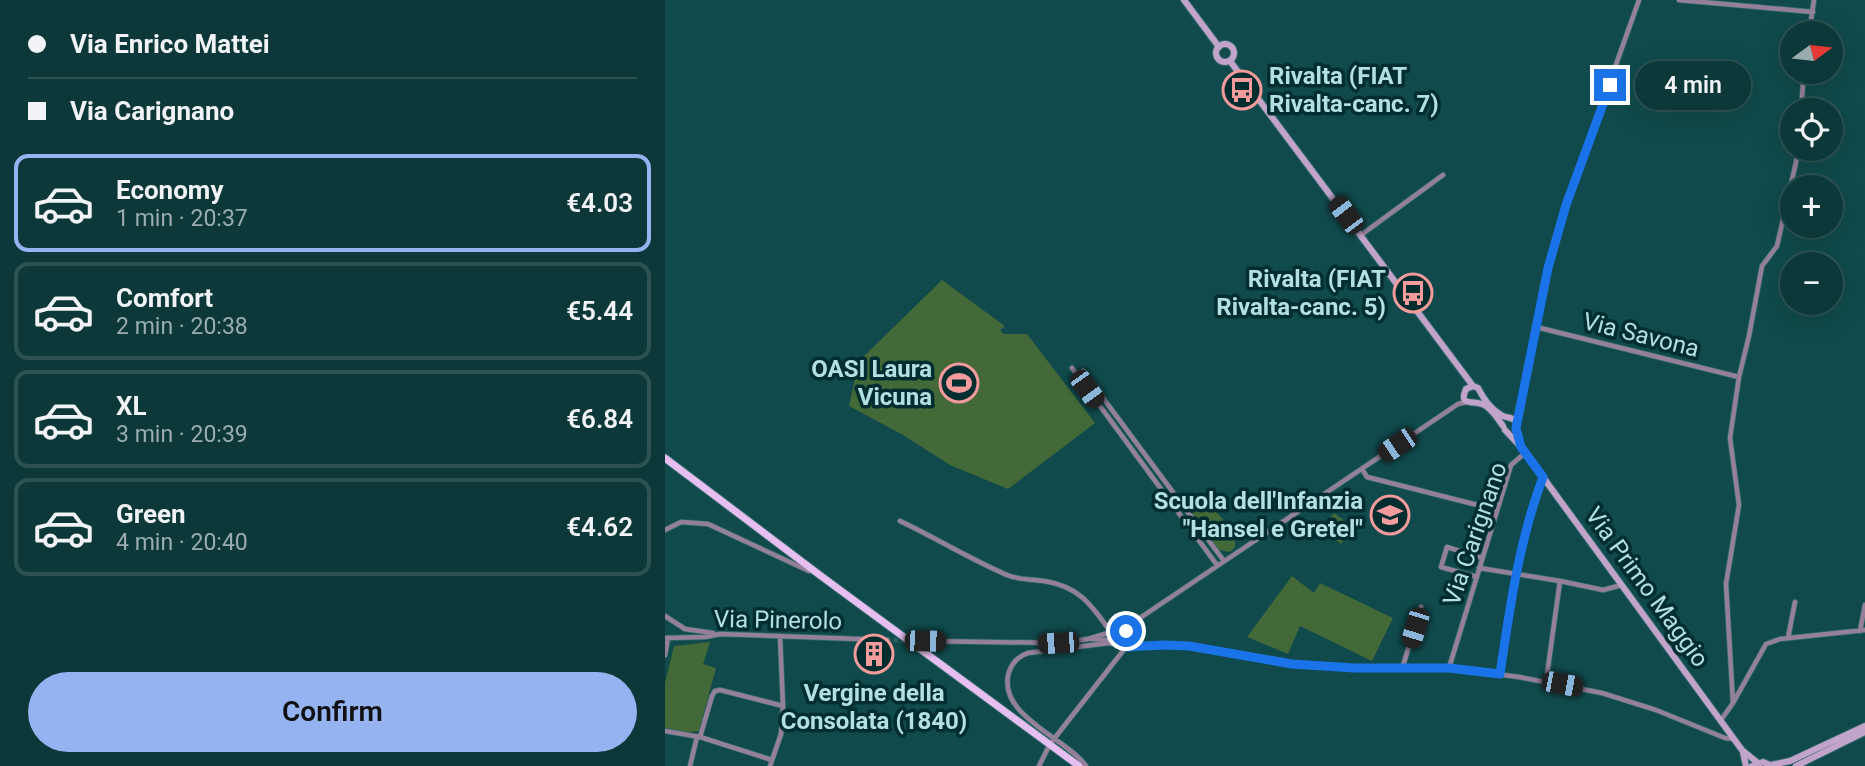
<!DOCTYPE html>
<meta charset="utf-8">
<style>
body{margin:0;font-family:Roboto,sans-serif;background:#153f41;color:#f1f3f6;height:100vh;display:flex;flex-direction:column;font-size:26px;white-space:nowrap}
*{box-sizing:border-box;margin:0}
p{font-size:23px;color:#9aacae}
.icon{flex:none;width:38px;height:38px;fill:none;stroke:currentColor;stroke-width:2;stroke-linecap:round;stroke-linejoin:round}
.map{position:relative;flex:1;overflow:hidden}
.panel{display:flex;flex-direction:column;background:#0c3839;width:665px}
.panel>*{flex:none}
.top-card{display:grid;align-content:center;height:154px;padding:0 28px;background:#0c3839}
.needle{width:46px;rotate:75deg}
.fabs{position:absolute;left:1115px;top:21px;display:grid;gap:14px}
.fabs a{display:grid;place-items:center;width:63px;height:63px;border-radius:50%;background:#0c3839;box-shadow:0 7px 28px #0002,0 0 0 2px #2c5253;font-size:35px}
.end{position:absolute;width:32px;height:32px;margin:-16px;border:9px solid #1a73e8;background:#fff;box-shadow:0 0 0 4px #fff}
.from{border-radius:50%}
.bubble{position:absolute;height:49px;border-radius:24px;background:#0c3839;box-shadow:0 7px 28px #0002,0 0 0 2px #2c5253;font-size:23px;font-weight:600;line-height:49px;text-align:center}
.car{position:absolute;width:21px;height:42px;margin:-21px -10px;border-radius:9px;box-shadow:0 0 5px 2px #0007;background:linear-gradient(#222 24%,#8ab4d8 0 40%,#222 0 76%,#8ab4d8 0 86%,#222 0)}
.top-card b{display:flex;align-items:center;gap:24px;height:66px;font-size:26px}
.top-card b+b{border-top:2px solid #2c5253}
.top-card i{width:18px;height:18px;background:#f1f3f6}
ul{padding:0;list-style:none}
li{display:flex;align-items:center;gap:21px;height:98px;margin:0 14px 10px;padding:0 14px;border:4px solid #2c5253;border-radius:14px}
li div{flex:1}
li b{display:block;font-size:26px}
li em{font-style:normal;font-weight:600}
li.current{border-color:#95b2f1}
li>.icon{width:63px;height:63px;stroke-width:1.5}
.cta{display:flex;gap:14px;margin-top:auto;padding:14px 28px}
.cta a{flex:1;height:80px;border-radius:42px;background:#95b2f1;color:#111;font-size:28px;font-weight:600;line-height:80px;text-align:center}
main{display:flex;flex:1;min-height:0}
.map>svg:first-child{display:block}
.green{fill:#426937}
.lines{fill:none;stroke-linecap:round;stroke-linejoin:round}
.minor-tunnel{stroke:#286062;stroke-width:4.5;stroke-dasharray:4.5 2;stroke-linecap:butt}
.minor-casing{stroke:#30686a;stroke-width:6}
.secondary-casing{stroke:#30686a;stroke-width:8}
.primary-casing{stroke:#30686a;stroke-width:9}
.minor{stroke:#948099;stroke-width:4.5}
.secondary{stroke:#c2a3ca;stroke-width:6}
.primary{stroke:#e6bef0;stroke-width:7}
.route{stroke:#1a73e8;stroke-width:9}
.labels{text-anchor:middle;stroke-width:7;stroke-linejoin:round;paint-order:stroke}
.poi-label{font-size:24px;font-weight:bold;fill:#b2e0e1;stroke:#002e30;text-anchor:end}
.street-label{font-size:24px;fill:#b2e0e1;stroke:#002e30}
</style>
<main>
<section class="panel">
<div class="top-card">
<b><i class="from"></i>Via Enrico Mattei</b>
<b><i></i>Via Carignano</b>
</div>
<ul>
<li class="current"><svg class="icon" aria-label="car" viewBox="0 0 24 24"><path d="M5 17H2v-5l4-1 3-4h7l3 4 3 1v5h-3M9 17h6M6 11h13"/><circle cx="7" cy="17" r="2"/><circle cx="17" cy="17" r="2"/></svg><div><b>Economy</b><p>1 min · 20:37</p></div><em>€4.03</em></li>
<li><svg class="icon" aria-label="car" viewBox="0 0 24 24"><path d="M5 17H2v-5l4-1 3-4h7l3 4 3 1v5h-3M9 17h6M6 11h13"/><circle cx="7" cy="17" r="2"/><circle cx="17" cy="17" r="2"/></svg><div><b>Comfort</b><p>2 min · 20:38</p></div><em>€5.44</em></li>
<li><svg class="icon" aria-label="car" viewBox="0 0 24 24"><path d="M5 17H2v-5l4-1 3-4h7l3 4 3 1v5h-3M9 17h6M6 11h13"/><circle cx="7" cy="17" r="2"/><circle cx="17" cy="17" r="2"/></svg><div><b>XL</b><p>3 min · 20:39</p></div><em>€6.84</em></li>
<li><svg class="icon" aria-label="car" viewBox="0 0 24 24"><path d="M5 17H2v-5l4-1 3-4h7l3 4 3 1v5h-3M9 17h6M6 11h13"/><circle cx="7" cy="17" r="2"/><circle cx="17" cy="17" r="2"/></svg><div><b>Green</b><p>4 min · 20:40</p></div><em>€4.62</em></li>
</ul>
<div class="cta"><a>Confirm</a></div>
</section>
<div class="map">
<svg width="1200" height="766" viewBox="0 0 1200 766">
<rect width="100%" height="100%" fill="#104a4c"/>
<path class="green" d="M277,280L340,326L335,330L339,334H362L430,423L343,489L285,465L238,435L184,406L194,361Z
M541,505C551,509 576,537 569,548C568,550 566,551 564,552L551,549L526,514L536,506Z
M669,513L689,528L676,544L657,528Z
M627,576L649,593L655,583L728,618L707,661L635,626L623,654L582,637Z
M45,642L38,664L51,668L34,731L19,733L0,728V683L9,646Z"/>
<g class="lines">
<path class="minor-tunnel" d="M222,640L260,641"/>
<defs>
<path id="minor" d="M1014,0L1148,12
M1144,33L1149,0
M1136,110L1139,72
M696,235L778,175
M871,327L1074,377
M407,368L552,565
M418,371L559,561
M852,423L883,269L901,205L974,0
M697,469L702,477L832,510
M235,521C271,538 305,559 342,575C353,580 367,579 379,581C413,586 426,604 445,631
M0,530L16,522L43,524L144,571
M814,568L895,581L938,590L957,585
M812,577L776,567L782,547L817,558
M0,616L20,629L48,633
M452,631L466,624L793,404L802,402
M1195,631L1200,605
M0,638L40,637L55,634L222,640
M1123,638L1130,602
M427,639L442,640
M260,641L393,643L423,639L443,633
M453,643L461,647L498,645L524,646L627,664L689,668H784L854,677L937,693L991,710L1060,738L1069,739
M0,655L3,638
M784,668L846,465L860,453
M737,669L756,607
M835,674C845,607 854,542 878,478
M881,682L895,581
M1068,703L1061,584L1074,505L1065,438L1074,377L1084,336L1097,266L1112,246L1134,149
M1056,720L1068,703L1101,644L1115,639L1200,630
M0,731L35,737L107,760
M35,737L47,696L50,691L55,690L118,706
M25,766L32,737
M105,766L116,734L118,706L115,636
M374,766L385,744L461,647
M421,766C400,737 331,715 344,672C347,663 354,656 363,653L444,643L450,644L466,624"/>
<path id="secondary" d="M519,0L554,47
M551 53a9 9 0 1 1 18 0a9 9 0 1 1-18 0Z
M565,61L808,386
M838,426C833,419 826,407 817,404C808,400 793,407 801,389L808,386L813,388C818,398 826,409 836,415C843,419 846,416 852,422L851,428L855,445
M840,430L856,447L1077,750L1093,763
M1078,752L1081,766
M1106,765L1125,761L1200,726
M1087,766L1098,762L1107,766
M1131,766L1200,732"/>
<path id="primary" d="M0,458L156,576L414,766"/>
</defs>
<use href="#minor" class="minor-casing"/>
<use href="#secondary" class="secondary-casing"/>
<use href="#primary" class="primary-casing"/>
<use href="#minor" class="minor"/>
<use href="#secondary" class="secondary"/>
<use href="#primary" class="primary"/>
</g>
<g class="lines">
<path class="route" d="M461,631L466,624L452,631L455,636L453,643L461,647L498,645L524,646L627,664L689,668H784L835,674C845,607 854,541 878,477L856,447L851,428L883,268L901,205L945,85"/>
</g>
<defs>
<symbol id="bus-ring" viewBox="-11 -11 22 22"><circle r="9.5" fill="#002e30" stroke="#f59b9c" stroke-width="1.5"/><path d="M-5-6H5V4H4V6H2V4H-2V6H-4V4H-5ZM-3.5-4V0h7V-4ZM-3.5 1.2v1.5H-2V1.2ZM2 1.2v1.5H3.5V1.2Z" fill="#f59b9c"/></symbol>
<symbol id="stadium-ring" viewBox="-11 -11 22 22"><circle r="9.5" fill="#002e30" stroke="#f59b9c" stroke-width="1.5"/><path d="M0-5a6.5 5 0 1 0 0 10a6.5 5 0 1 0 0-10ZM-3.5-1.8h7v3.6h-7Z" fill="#f59b9c"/></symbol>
<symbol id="school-ring" viewBox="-11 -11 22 22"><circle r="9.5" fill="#002e30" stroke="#f59b9c" stroke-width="1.5"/><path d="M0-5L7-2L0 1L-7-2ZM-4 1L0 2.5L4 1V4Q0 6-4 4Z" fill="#f59b9c"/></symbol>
<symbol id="building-ring" viewBox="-11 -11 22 22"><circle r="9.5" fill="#002e30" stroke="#f59b9c" stroke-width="1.5"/><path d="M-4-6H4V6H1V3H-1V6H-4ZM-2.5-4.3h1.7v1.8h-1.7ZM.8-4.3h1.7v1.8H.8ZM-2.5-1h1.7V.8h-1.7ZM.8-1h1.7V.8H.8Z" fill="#f59b9c"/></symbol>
</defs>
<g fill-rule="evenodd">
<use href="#bus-ring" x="555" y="68" width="44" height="44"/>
<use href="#bus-ring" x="726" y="271" width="44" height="44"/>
<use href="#stadium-ring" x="272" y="361" width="44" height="44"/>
<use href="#school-ring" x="703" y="493" width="44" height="44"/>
<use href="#building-ring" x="187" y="632" width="44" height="44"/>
</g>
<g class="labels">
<g class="poi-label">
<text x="604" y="84" text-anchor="start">Rivalta (FIAT<tspan x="604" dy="28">Rivalta-canc. 7)</tspan></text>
<text x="721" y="287">Rivalta (FIAT<tspan x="721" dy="28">Rivalta-canc. 5)</tspan></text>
<text x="267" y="377">OASI Laura<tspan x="267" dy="28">Vicuna</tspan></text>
<text x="698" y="509">Scuola dell'Infanzia<tspan x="698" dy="28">"Hansel e Gretel"</tspan></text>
<text x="209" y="701" text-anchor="middle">Vergine della<tspan x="209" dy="28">Consolata (1840)</tspan></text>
</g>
<g class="street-label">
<text transform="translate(976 335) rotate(14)" y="8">Via Savona</text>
<text transform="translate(810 534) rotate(-71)" y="8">Via Carignano</text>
<text transform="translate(982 587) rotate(54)" y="8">Via Primo Maggio</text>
<text transform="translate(113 620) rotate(1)" y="8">Via Pinerolo</text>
</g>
</g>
</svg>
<div class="fabs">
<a><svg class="needle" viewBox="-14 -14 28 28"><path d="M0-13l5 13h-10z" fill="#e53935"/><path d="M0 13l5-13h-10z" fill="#9aacae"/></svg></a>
<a><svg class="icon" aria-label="locate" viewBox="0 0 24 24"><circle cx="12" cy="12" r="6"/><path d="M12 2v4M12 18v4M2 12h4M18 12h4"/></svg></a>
<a>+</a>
<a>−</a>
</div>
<i class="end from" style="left:461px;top:631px"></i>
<i class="end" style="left:945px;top:85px"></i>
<div class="bubble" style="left:970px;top:61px;width:116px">4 min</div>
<i class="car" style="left:681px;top:215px;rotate:323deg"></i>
<i class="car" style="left:422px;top:389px;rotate:144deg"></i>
<i class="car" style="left:732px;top:445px;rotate:236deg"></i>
<i class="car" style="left:750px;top:628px;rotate:197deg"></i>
<i class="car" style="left:260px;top:641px;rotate:91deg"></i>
<i class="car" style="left:393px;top:643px;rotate:267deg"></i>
<i class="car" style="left:897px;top:684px;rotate:101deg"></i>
</div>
</main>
